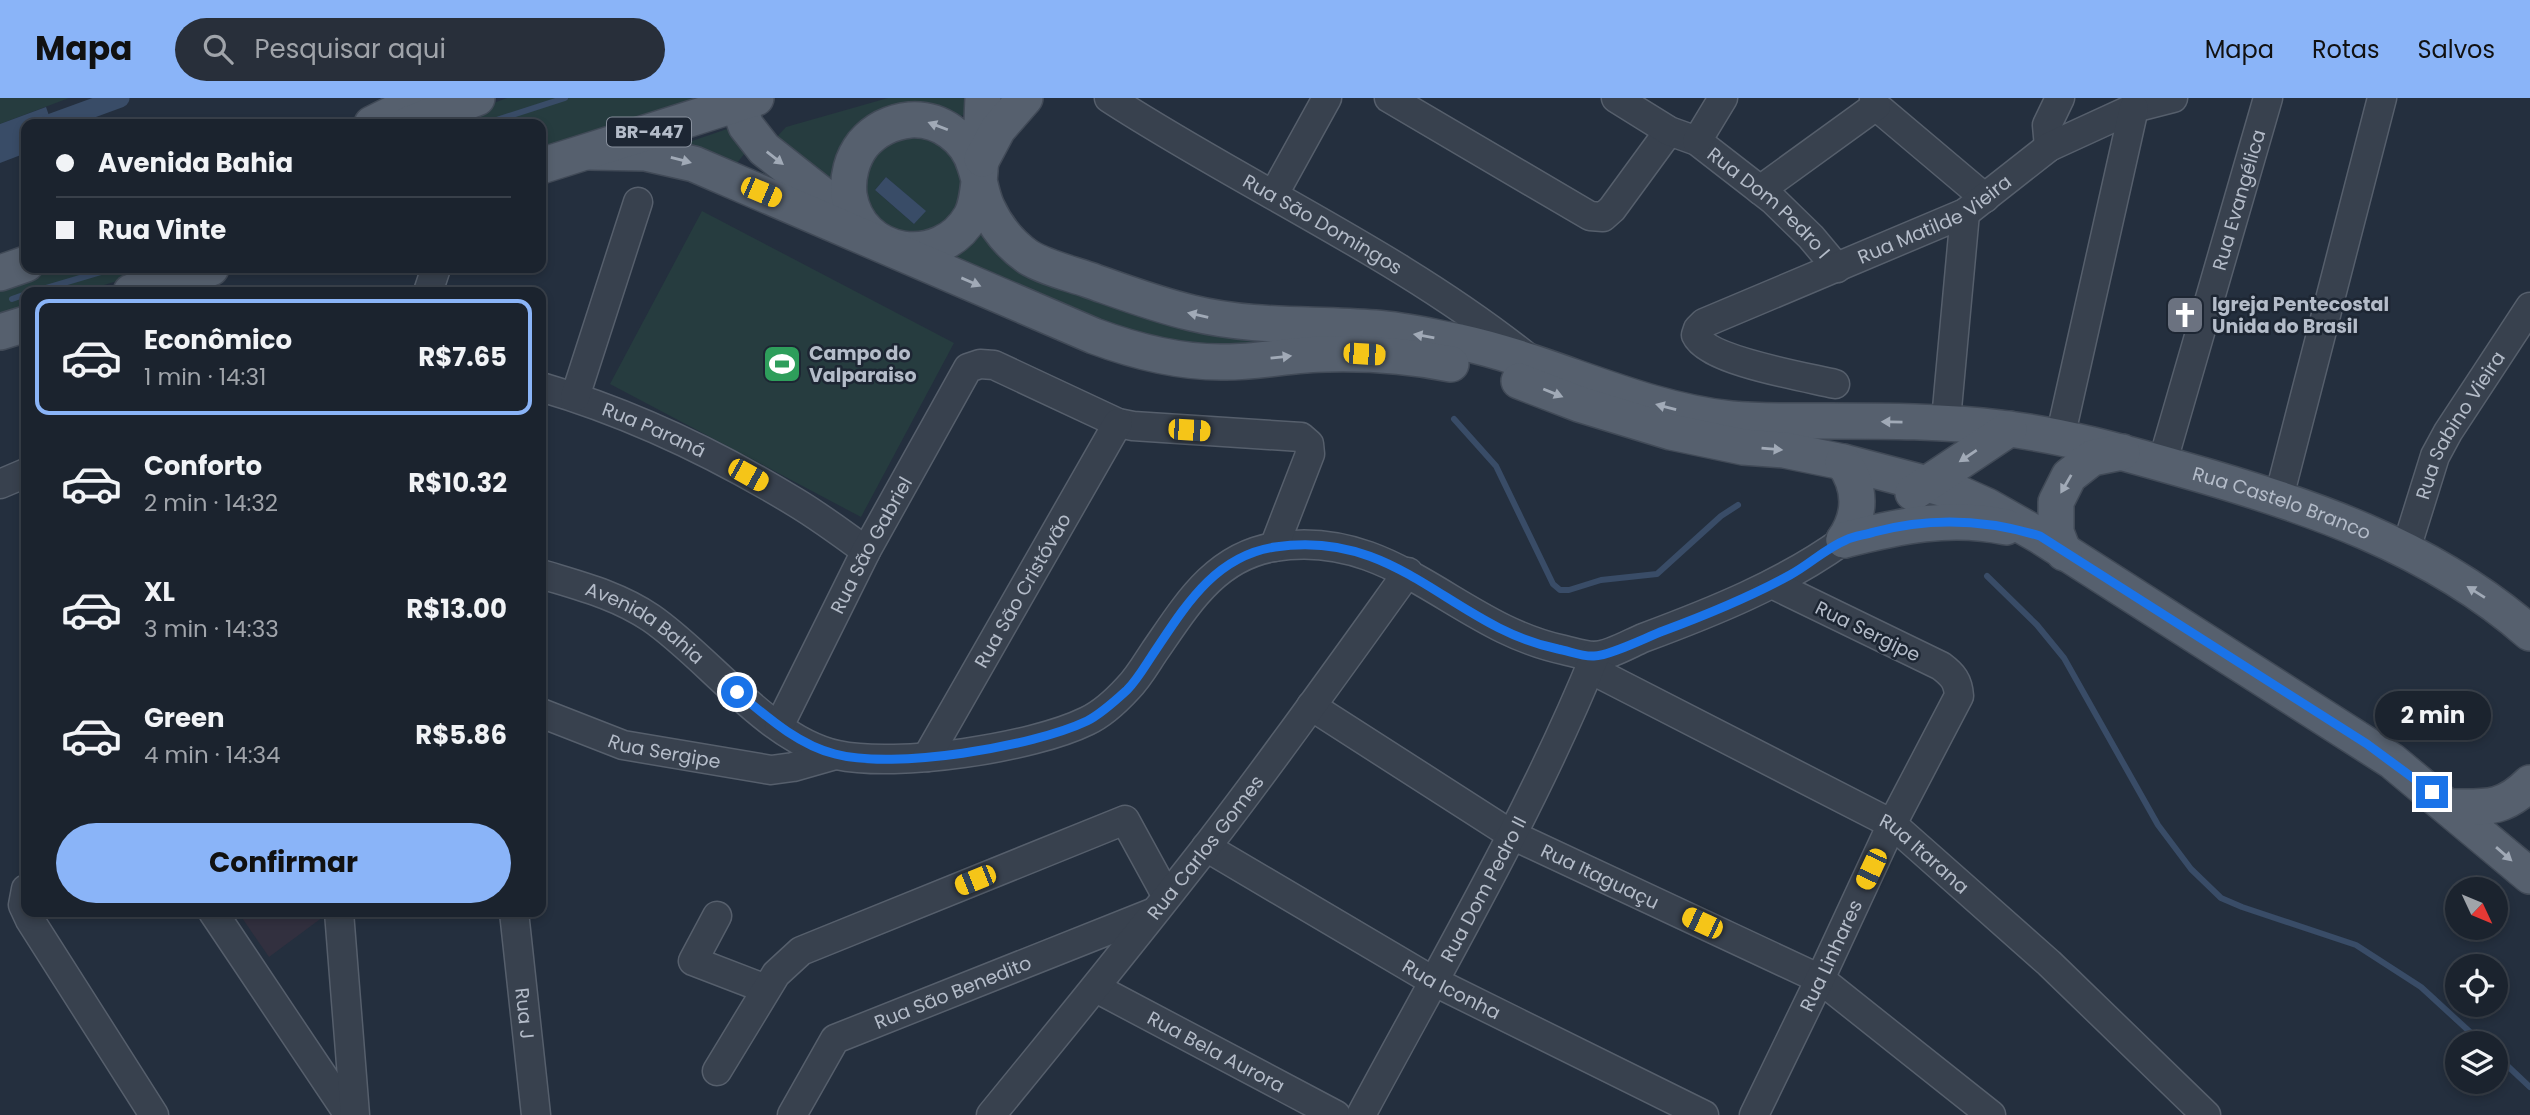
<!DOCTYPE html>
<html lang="pt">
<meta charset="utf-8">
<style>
body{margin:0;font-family:Poppins,sans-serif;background:#282f3a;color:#f1f3f6;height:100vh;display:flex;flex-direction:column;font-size:26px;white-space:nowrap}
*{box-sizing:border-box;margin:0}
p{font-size:23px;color:#a0a4aa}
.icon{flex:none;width:38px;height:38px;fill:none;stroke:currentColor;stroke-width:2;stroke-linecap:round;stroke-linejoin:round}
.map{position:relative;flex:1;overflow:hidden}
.side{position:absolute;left:21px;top:189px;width:525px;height:630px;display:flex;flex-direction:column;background:#1b232e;border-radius:14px;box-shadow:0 4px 10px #0003,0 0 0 2px #39404a}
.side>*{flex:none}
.guide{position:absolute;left:21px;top:21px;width:525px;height:154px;border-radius:14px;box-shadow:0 4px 10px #0003,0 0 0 2px #39404a;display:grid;align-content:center;height:154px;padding:0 35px;background:#1b232e}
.needle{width:46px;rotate:134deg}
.fabs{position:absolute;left:2445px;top:779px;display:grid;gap:14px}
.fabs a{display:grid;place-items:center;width:63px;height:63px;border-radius:50%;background:#1b232e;box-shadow:0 4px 10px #0003,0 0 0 2px #39404a;font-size:35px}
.end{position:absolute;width:32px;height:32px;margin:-16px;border:9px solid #1a73e8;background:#fff;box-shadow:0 0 0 4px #fff}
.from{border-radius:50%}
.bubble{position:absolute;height:49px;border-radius:24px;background:#1b232e;box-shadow:0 4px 10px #0003,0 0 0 2px #39404a;font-size:23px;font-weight:700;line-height:49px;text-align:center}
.car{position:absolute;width:21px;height:42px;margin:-21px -10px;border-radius:9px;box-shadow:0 0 5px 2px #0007;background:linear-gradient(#f5c518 24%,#345 0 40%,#f5c518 0 76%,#345 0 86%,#f5c518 0)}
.guide b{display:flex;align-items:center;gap:24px;height:66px;font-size:26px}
.guide b+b{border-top:2px solid #39404a}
.guide i{width:18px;height:18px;background:#f1f3f6}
ul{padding:12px 0 0;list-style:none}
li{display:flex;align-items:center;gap:21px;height:116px;margin:0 14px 10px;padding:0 21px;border:4px solid transparent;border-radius:14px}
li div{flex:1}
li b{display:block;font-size:26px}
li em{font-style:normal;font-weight:700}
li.current{border-color:#8ab4f8}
li>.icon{width:63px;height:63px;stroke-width:1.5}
.cta{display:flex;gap:14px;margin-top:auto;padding:14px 35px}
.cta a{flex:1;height:80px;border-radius:42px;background:#8ab4f8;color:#111;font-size:28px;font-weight:700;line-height:80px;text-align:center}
header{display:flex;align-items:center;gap:42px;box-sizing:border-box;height:98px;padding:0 35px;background:#8ab4f8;color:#111}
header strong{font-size:33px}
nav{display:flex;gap:38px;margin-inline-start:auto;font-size:24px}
.search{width:490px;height:63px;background:#282f3a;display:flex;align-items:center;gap:18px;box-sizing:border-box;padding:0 24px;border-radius:38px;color:#a0a4aa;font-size:26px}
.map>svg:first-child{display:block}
.medical{fill:#32303f}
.green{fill:#263c3f;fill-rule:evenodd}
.water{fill:#394c67}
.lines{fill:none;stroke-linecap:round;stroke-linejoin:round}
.stream{stroke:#394c67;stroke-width:6}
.canal{stroke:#394c67;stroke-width:19}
.minor-casing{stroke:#565f6c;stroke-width:31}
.major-casing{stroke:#414a57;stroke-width:38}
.minor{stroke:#38414e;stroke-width:28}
.major{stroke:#56606e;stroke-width:35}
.oneway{fill:#a1aab7}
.route{stroke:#1a73e8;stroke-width:9}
.labels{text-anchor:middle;stroke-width:5;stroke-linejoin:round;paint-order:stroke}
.shield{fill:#1d2633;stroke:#878f9c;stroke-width:2}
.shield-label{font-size:18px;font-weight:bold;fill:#b4bcc9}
.street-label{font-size:19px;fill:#b4bcc9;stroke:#1d2633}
.poi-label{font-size:19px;font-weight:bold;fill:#b4bcc9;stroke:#1d2633;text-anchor:start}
</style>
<header>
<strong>Mapa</strong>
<div class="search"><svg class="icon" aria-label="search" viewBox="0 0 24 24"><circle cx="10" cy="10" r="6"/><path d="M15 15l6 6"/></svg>Pesquisar aqui</div>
<nav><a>Mapa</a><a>Rotas</a><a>Salvos</a></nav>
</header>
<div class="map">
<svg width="2530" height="1017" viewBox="0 0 2530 1017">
<rect width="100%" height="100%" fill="#242f3e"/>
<path class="medical" d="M238,814H323V819L269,859Z"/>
<path class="green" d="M0,0H69L0,26Z
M507,0H711L541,53V26H437Z
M888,0H967L966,15L957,21L837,56L830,85L774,42L786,29Z
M727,31L745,55L733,70L693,55L689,44Z
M919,35L957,58L966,91L951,123L920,138L887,132L865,105L864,70L885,43ZM886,79L925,113L914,126L875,92Z
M702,113L954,245L861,419L610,286Z
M982,130L1014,160L1481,264L1166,251L951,164L955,152Z
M57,170H160L81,194H26V211L0,219V189Z"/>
<path class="water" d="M46,9L52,26H26V55L0,65V26Z
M886,79L926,113L914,126L875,92Z"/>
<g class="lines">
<path class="stream" d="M484,26L565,0
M33,194L114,170
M12,201L26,196
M1454,321L1496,368L1553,486L1560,492H1569L1601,482L1657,476L1721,418L1738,407
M1987,478L2037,527L2064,560L2158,727L2191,771L2221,800L2242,809L2356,847L2421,889L2482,945
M2496,957L2530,989"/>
<path class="canal" d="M49,26L120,0"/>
<defs>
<g id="minor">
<path id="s1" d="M1109,0C1246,89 1398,156 1527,259"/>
<path d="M1389,0L1590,118L1603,119L1612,111L1669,33"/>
<path id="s2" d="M1616,0L1669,33L1697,43L1773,102L1811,139L1837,170"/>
<path d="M1874,0L1876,8L1985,100"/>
<path d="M1697,43L1723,0"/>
<path d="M2049,49L2047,27L2060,0"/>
<path d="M1760,92L1876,8"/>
<path d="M1274,96L1327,0"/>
<path d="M428,194L436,170"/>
<path id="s3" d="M1835,286C1806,279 1707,263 1696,237L1698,231L1704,225L1965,115L2049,49L2134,10L2173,0"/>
<path id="s4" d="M541,289C630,315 716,356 795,404C820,419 843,436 866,453"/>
<path d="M575,299L638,104"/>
<path d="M1948,326L1947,311L1965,115"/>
<path d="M2060,340L2134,10"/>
<path id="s5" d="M2162,366L2268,0"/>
<path d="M0,386L26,375"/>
<path d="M2279,399L2382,0"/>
<path id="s6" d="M2406,451L2435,358L2448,334L2530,209"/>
<path id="s7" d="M541,476C580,488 617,497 651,520C708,559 768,642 837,657C898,670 1032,650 1087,623C1102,616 1117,602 1128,590C1138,580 1146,566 1154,554C1186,508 1214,459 1274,449C1393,429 1457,530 1564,552C1573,554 1584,558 1594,558C1609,558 1629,546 1643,540C1713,514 1783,486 1844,442"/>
<path id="s8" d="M1590,571L1892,726L2049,865L2206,1017"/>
<path id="s9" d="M1311,608L1512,737L1820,881L1991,1017"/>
<path id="s10" d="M541,615L623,647L771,672L793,669L835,657"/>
<path id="s11" d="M779,628L866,453L968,270L980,266L994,267L1118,325L1133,328L1301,339L1309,346L1310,356L1274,449"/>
<path id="s12" d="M927,659L1118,325"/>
<path id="s13" d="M1206,749L1433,883L1704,1017"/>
<path d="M26,791L23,807L30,822L154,1017"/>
<path d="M213,814L349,1017"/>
<path d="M339,814L355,1017"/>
<path id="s14" d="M514,814L536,1017"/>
<path d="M717,818L693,863L766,891"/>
<path id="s15" d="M1096,890L1336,1017"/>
<path d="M717,973L776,876L801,853L1125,722L1166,797"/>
<path id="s16" d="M792,1017L835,941L1152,815"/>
<path id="s17" d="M991,1017C1064,928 1136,839 1207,748C1276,659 1342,566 1408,474"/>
<path id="s18" d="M1361,1017C1442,866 1530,717 1595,558"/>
<path id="s19" d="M1754,1017L1820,881L1892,726L1959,598C1958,583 1953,577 1941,568L1772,486"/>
</g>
<g id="major">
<path d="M736,0L746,28L764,51L849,118"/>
<path id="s20" d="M983,0C981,28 983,96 971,118C941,171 859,160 849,97C847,79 852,60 863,46C875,32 891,24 910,22C940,20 967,40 975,68C980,82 981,96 987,109C996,129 1011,147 1028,159C1046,170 1069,175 1089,182C1123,194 1157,207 1192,215C1253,230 1313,225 1375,230C1404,232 1432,239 1460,244C1552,264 1637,311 1731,321C1763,324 1796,323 1828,323C1885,323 1945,323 2001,330C2062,337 2122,354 2181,371C2305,406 2431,448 2530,535"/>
<path d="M372,26L424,0"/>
<path d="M409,26L477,0"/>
<path d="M589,54L645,55L694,66L1094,238C1137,254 1180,265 1226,264C1260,264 1293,256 1328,256C1369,255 1410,258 1451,266"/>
<path d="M982,61L998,31L1025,0"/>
<path d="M541,68L756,0"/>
<path d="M0,175L26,166"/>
<path d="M131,194L211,170"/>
<path d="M0,234L26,226"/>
<path d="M1519,283L1579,306L1671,334L1743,349L1784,352L1843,364L1927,386L1958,395L1987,408L2040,438L2392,663L2530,778"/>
<path d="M1843,364C1861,389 1862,416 1844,442"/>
<path d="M1913,395L2009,331"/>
<path d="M1844,442C1898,428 1951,417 2006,429"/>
<path d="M2064,455L2056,434V404L2069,378L2092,360L2122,354"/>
<path d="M2450,709C2486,709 2503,712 2530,685"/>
</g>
</defs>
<use href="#minor" class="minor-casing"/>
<use href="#major" class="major-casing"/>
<use href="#minor" class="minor"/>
<use href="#major" class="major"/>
</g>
<defs><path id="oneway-solid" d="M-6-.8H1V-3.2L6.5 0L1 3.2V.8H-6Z" transform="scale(1.75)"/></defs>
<g class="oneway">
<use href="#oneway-solid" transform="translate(938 28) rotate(-159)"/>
<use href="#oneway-solid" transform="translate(775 60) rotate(38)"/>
<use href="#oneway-solid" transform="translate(681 62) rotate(15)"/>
<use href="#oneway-solid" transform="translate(971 184) rotate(23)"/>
<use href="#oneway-solid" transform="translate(1198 217) rotate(-167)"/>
<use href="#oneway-solid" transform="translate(1424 238) rotate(-170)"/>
<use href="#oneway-solid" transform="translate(1281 259) rotate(-6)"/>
<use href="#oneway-solid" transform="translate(1553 295) rotate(22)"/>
<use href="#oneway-solid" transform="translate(1666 309) rotate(-165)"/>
<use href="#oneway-solid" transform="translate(1892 324) rotate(-179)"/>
<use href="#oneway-solid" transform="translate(1772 351) rotate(5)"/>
<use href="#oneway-solid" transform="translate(1968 358) rotate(146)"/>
<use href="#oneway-solid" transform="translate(2066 386) rotate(120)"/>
<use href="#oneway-solid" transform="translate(2476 494) rotate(-148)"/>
<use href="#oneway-solid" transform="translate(2504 756) rotate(41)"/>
</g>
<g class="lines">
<path class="route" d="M737,594C766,618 798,647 835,656C894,672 1032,649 1087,623C1101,616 1115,603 1127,592C1137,582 1145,568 1153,556C1184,510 1214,458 1275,449C1399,430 1451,529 1558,551C1569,553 1583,559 1594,558C1609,558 1647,539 1663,533C1706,517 1750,499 1790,477C1809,467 1826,450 1846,442C1854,438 1865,437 1874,434C1930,419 1985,421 2040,438L2367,646L2432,694"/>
</g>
<defs>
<symbol id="church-square" viewBox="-11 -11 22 22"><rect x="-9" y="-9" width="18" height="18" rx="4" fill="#6b7280" stroke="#1d2633"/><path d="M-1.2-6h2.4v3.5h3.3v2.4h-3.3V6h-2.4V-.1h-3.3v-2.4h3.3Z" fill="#fff"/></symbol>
<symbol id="stadium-square" viewBox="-11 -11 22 22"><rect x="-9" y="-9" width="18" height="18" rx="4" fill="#2e9e5b" stroke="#1d2633"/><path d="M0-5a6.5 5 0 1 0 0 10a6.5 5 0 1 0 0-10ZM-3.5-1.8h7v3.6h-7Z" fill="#fff"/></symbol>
</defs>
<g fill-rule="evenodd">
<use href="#church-square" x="2163" y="195" width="44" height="44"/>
<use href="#stadium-square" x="760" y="244" width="44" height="44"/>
</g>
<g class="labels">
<rect class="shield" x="607" y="19.5" width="84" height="29" rx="5"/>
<g class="shield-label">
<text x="649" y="40">BR-447</text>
</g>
<g class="street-label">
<text dy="7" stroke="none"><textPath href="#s5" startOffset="275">Rua Evangélica</textPath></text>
<text dy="7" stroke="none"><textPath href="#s2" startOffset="187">Rua Dom Pedro I</textPath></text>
<text dy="7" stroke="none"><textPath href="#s3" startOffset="418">Rua Matilde Vieira</textPath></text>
<text dy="7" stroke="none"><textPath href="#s1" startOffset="248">Rua São Domingos</textPath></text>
<text dy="7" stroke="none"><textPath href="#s6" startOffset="136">Rua Sabino Vieira</textPath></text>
<text dy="7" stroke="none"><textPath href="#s4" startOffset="121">Rua Paraná</textPath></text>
<text dy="7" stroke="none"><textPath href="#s20" startOffset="1871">Rua Castelo Branco</textPath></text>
<text dy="7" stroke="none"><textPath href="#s11" startOffset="203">Rua São Gabriel</textPath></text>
<text dy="7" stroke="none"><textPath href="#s12" startOffset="192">Rua São Cristóvão</textPath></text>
<text dy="7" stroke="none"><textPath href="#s7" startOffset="116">Avenida Bahia</textPath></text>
<text transform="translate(1868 533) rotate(26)" y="7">Rua Sergipe</text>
<text dy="7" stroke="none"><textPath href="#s10" startOffset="130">Rua Sergipe</textPath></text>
<text dy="7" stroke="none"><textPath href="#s17" startOffset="343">Rua Carlos Gomes</textPath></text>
<text dy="7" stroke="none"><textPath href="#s8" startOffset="383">Rua Itarana</textPath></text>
<text dy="7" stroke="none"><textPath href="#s9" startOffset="336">Rua Itaguaçu</textPath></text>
<text dy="7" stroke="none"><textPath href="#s18" startOffset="257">Rua Dom Pedro II</textPath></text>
<text dy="7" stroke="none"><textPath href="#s19" startOffset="177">Rua Linhares</textPath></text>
<text dy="7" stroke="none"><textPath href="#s13" startOffset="284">Rua Iconha</textPath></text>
<text dy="7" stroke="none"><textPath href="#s16" startOffset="214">Rua São Benedito</textPath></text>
<text dy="7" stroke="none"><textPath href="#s14" startOffset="102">Rua J</textPath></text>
<text dy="7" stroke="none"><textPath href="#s15" startOffset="136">Rua Bela Aurora</textPath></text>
</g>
<g class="poi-label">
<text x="2212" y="213">Igreja Pentecostal<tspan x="2212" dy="22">Unida do Brasil</tspan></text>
<text x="809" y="262">Campo do<tspan x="809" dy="22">Valparaiso</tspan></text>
</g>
</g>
</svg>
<div class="fabs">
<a><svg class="needle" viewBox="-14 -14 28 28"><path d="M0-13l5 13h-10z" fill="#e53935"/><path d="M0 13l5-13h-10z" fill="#a0a4aa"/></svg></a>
<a><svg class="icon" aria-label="locate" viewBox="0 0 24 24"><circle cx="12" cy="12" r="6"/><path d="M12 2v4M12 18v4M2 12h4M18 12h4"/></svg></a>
<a><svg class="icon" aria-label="layers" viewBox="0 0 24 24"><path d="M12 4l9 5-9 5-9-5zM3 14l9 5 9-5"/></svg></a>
</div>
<i class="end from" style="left:737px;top:594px"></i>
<i class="end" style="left:2432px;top:694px"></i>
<div class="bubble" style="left:2375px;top:593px;width:116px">2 min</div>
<i class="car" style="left:761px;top:94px;rotate:113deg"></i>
<i class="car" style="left:1364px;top:256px;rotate:94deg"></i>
<i class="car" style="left:1189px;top:332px;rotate:94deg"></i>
<i class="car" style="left:748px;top:377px;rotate:119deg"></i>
<i class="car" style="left:1871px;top:771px;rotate:205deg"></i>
<i class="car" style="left:975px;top:782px;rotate:248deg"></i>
<i class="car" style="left:1702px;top:825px;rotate:295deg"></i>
<div class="guide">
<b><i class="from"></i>Avenida Bahia</b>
<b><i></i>Rua Vinte</b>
</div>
<section class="side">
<ul>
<li class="current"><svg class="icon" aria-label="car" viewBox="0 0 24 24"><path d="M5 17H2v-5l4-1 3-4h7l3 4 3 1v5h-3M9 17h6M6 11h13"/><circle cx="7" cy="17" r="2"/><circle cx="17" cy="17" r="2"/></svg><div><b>Econômico</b><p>1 min · 14:31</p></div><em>R$7.65</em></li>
<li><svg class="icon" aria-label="car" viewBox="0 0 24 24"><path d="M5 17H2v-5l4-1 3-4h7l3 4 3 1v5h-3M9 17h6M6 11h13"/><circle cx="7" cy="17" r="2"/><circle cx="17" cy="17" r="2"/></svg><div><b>Conforto</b><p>2 min · 14:32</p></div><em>R$10.32</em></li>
<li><svg class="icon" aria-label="car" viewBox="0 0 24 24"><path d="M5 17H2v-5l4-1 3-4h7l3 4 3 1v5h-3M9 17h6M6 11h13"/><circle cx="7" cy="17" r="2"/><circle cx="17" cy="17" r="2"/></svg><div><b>XL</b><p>3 min · 14:33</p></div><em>R$13.00</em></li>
<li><svg class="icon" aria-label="car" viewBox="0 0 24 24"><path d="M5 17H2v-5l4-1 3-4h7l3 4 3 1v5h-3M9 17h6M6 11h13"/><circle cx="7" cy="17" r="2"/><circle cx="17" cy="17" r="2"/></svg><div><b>Green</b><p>4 min · 14:34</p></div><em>R$5.86</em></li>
</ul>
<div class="cta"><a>Confirmar</a></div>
</section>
</div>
